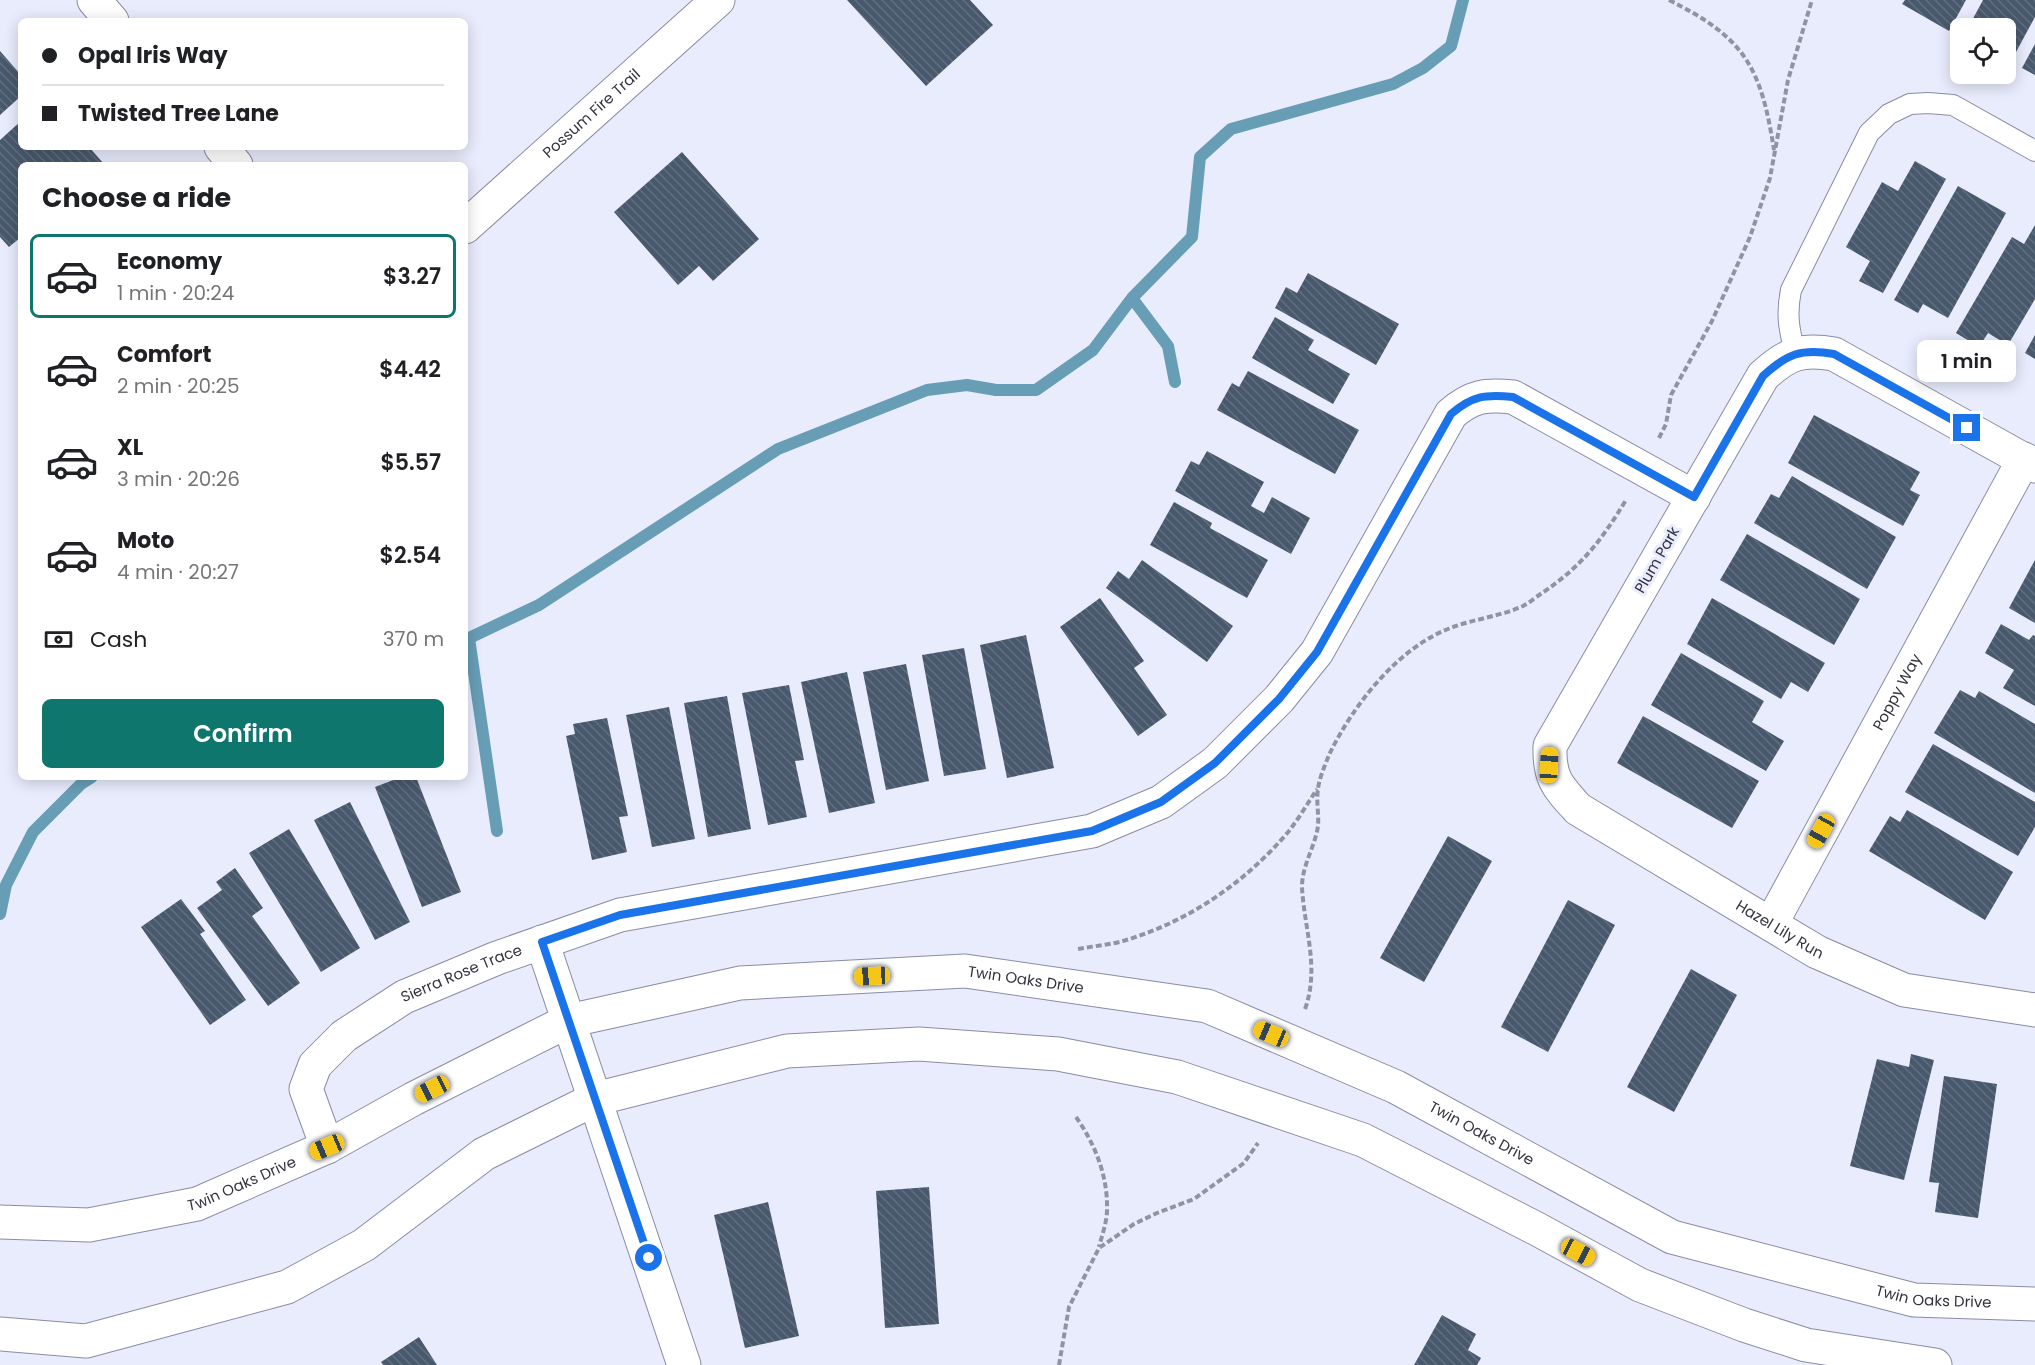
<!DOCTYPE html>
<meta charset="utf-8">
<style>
body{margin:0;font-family:Poppins,sans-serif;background:#f2f2f2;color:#202124;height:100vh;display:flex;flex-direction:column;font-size:22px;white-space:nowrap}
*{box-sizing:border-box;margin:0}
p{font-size:20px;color:#757577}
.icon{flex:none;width:33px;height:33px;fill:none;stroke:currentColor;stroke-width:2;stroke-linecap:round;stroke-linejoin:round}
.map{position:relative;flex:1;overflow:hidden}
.drawer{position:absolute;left:18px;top:162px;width:450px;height:618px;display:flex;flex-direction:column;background:#fff;border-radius:9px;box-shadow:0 3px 15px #0003}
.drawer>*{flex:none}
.banner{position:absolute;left:18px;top:18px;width:450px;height:132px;border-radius:9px;box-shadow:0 3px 15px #0003;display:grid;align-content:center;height:132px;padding:0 24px;background:#fff}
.tools{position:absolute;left:1950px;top:18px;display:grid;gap:12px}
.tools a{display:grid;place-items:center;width:66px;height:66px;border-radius:9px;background:#fff;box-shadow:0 3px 15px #0003;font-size:30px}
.end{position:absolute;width:27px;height:27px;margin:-14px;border:8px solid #1a73e8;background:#fff;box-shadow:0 0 0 3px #fff}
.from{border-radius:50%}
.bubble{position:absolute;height:42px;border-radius:9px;background:#fff;box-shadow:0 3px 15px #0003;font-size:20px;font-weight:600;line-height:42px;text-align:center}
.car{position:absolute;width:18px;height:36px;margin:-18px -9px;border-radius:8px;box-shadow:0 0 4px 2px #0007;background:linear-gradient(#f5c518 24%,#345 0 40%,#f5c518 0 76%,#345 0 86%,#f5c518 0)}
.banner b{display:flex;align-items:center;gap:21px;height:57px;font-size:22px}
.banner b+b{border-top:2px solid #e0e0e0}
.banner i{width:15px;height:15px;background:#202124}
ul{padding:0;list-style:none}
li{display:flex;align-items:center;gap:18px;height:84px;margin:0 12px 9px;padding:0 12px;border:3px solid transparent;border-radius:9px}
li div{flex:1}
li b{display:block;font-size:22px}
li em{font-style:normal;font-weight:600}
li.current{border-color:#0f766e}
li>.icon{width:54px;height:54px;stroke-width:1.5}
h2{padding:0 24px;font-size:27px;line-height:72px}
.pay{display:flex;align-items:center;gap:15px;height:66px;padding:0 24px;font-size:22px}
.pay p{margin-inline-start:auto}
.cta{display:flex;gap:12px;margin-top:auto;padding:12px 24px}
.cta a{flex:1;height:69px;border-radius:9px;background:#0f766e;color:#fff;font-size:24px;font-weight:600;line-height:69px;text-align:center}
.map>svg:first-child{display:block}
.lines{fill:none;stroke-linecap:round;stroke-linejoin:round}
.stream{stroke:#679eb6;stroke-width:12}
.building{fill:url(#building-back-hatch)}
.service-casing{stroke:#888ca5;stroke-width:22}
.minor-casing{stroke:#888ca5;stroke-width:35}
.tertiary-casing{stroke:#888ca5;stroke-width:35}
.path{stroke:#9193a1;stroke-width:4;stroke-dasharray:6 3;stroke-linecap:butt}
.service{stroke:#fff;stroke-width:20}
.minor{stroke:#fff;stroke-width:33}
.tertiary{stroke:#fff;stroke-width:33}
.route{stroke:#1a73e8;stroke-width:8}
.labels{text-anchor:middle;stroke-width:6;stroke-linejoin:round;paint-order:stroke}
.street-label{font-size:15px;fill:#33343f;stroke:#e9ecfd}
</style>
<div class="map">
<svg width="2035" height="1365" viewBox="0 0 2035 1365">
<defs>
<pattern id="building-back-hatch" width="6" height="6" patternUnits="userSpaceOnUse" patternTransform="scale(1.5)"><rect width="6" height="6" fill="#49596d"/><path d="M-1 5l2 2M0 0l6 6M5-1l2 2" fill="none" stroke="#616e7f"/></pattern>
</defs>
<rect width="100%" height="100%" fill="#e9ecfd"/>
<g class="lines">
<path class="stream" d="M1132,298L1168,346L1175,382
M469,638L497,831
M465,640L539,605L778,449L927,390L967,385L996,390H1036L1093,350L1132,298L1192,237L1200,157L1231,129L1393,84L1423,68L1451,46L1463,0
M0,914L6,885L33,832L81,784L92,777"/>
</g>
<path class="building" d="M847,0H970L993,25L926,86Z
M1905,0H1966L1949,31L1902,4Z
M1983,0H2035V17L2009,65L2006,63V28H1968Z
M2035,44V75L2022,68Z
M0,51L21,75V96L0,115Z
M21,121V147H89L104,164L21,165V237L9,247L0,237V140Z
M682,152L759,239L713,281L699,266L678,285L614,212Z
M1915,161L1946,179L1883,293L1859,281L1870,261L1846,247L1882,182L1898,191Z
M1958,186L2006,213L1948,318L1923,304L1918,313L1894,300Z
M2035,225V299L2008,345L1988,333L1979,347L1956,333L2012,237L2024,244Z
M1308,273L1399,324L1376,365L1275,308L1286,287L1297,293Z
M1275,317L1314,340L1308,350L1350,374L1333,404L1252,358Z
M2035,335V359L2025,353Z
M1248,371L1359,430L1335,474L1217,410L1232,383L1239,387Z
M1814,415L1920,472L1910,490L1920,495L1903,526L1788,463Z
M1207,451L1264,482L1251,506L1264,513L1272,497L1310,518L1291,554L1175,491L1191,461L1199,465Z
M1792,476L1896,537L1867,589L1754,523L1771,494L1779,498Z
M1174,502L1212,523L1210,528L1268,560L1247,598L1150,545Z
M1747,534L1860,599L1834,645L1720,580Z
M1142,560L1233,626L1207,662L1106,588L1118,571L1129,579Z
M2035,560V623L2009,608Z
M1100,598L1144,661L1134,668L1167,715L1138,736L1060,627Z
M1712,598L1825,663L1808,692L1791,682L1781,699L1687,644Z
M2001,624L2029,640L2033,635L2035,636V706L2003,688L2014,670L1985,653Z
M1026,635L1054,768L1007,778L980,645Z
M964,648L986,769L944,776L922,655Z
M1681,653L1764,701L1752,722L1784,741L1766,771L1651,705Z
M906,664L929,781L886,790L863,672Z
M847,672L875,803L829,813L801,682Z
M789,685L804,760L795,761L807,817L768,825L742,693Z
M1960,690L1975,698L1979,691L2035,724V793L1934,733Z
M727,696L751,829L708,837L684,703Z
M669,707L695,839L652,847L626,715Z
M1643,716L1759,781L1732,828L1617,763Z
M607,718L628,816L619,817L627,852L592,860L566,736L575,734L573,724Z
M1933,744L2035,802V827L2018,856L1905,792Z
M401,777H416L461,892L422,907L375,787Z
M350,802L410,922L375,940L314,820Z
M1907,810L2013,872L1985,920L1869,851L1890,816L1900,822Z
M289,829L360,948L321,972L249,853Z
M1448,836L1492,861L1424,982L1380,958Z
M235,868L263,908L252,916L300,983L268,1006L197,908L222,890L216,882Z
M181,899L205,931L200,934L246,1000L210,1025L141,927Z
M1568,900L1615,925L1548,1052L1501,1027Z
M1691,969L1737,995L1674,1112L1627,1087Z
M1911,1054L1934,1060L1904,1180L1850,1166L1877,1059L1909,1067Z
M1944,1076L1997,1084L1978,1218L1935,1212L1939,1183L1929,1182Z
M929,1187L939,1324L885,1328L876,1191Z
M768,1202L799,1336L745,1348L714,1215Z
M1442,1315L1476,1334L1468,1350L1481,1358L1477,1365H1414Z
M419,1337L437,1365H383L381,1362Z"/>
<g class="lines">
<defs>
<path id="service" d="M1795,353C1789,329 1786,315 1791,290L1869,133L1889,114L1910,104L1928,103L1953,105L2035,151"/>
<g id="minor">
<path d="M94,0L112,21"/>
<path d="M221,147L236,165"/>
<path id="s1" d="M465,227L718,0"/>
<path id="s2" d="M2035,466L1834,354C1801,348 1787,354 1763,376L1550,746C1549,778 1557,786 1578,809L1817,952L1904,990L2035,1010"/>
<path id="s3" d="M1771,924L2024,459"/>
<path d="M542,942L684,1365"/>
<path id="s4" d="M327,1147L306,1089L315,1065L344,1036L404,997L497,958L620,915L1092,831L1161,802L1215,763L1279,699L1317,652L1451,414C1472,396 1485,394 1513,397L1694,497"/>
</g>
<g id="tertiary">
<path id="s5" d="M0,1222L89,1225L197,1204L327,1147L413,1099L568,1021L740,983L965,971L1207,1006L1396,1087L1672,1237L1914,1300L2035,1304"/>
<path d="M0,1334L86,1341L287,1287L364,1245L484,1154L595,1099L787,1051L919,1044L1058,1054L1177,1077L1363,1140L1537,1229L1640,1285L1744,1325L1806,1345L1935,1365"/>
</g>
</defs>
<use href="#service" class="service-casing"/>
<use href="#minor" class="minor-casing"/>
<use href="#tertiary" class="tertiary-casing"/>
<path class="path" d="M1669,0C1745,38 1761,67 1774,150
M1659,438L1666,424L1671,395L1712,321L1750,237L1770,178L1788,80L1812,0
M1078,949C1093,946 1109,945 1123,941C1188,922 1245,883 1289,831C1299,818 1308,803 1317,789
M1305,1009C1320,968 1304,928 1302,887C1302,865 1315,847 1318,826C1319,814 1316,801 1318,789C1319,779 1325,765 1329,755C1353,705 1399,646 1453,627C1475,619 1501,616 1523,606C1529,603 1536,597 1542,593C1582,566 1601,541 1626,500
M1076,1117C1095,1144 1108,1176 1107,1210C1107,1222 1102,1235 1099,1247
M1059,1365L1069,1307L1099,1248L1134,1224L1157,1213L1194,1199L1244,1163L1258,1143"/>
<use href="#service" class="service"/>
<use href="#minor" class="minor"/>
<use href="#tertiary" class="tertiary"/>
</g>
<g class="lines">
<path class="route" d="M649,1258L542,942L620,915L1092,831L1161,802L1215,763L1279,699L1317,652L1451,414C1472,396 1485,394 1513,397L1694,497L1763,376C1787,354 1801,348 1834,354L1967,428"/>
</g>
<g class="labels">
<g class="street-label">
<text dy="5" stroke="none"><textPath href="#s1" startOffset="170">Possum Fire Trail</textPath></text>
<text transform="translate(1657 560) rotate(-60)" y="5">Plum Park</text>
<text dy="5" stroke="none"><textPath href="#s3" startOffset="264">Poppy Way</textPath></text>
<text dy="5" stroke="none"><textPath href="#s2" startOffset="1042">Hazel Lily Run</textPath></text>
<text dy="5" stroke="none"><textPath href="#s4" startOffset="262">Sierra Rose Trace</textPath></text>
<text dy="5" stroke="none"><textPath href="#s5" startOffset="1076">Twin Oaks Drive</textPath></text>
<text dy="5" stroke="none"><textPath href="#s5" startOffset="1562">Twin Oaks Drive</textPath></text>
<text dy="5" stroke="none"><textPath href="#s5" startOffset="248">Twin Oaks Drive</textPath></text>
<text dy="5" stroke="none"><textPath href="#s5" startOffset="2048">Twin Oaks Drive</textPath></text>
</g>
</g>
</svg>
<div class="tools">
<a><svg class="icon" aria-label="locate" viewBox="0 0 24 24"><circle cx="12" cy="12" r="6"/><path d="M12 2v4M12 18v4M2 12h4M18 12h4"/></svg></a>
</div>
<i class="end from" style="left:649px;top:1258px"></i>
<i class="end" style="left:1967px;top:428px"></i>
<div class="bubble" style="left:1917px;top:340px;width:99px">1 min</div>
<i class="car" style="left:1549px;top:765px;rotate:3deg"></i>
<i class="car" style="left:1821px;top:831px;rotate:209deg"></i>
<i class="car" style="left:872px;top:976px;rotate:267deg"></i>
<i class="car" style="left:1271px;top:1034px;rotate:293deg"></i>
<i class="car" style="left:432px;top:1089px;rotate:243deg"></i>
<i class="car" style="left:327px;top:1147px;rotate:247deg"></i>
<i class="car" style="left:1578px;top:1252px;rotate:118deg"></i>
<div class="banner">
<b><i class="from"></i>Opal Iris Way</b>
<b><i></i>Twisted Tree Lane</b>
</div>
<section class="drawer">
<h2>Choose a ride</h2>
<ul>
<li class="current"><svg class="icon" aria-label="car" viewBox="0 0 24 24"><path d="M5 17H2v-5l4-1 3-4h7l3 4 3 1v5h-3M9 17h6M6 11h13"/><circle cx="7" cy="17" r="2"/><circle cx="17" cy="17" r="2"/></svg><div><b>Economy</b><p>1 min · 20:24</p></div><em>$3.27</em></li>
<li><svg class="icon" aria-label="car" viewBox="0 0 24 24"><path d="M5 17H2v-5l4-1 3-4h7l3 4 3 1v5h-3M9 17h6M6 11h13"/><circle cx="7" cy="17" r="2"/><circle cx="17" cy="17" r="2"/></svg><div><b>Comfort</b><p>2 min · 20:25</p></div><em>$4.42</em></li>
<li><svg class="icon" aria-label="car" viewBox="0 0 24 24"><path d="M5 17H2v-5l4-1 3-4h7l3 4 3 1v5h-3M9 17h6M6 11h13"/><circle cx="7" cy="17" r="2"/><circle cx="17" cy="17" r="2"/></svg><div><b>XL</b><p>3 min · 20:26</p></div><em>$5.57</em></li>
<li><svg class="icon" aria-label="car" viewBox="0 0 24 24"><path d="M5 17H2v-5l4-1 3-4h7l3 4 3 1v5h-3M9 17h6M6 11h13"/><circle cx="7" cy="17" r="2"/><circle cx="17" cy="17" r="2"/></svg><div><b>Moto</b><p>4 min · 20:27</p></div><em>$2.54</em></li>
</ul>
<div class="pay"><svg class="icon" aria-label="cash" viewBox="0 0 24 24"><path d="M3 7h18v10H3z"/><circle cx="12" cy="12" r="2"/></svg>Cash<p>370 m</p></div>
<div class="cta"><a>Confirm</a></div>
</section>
</div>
